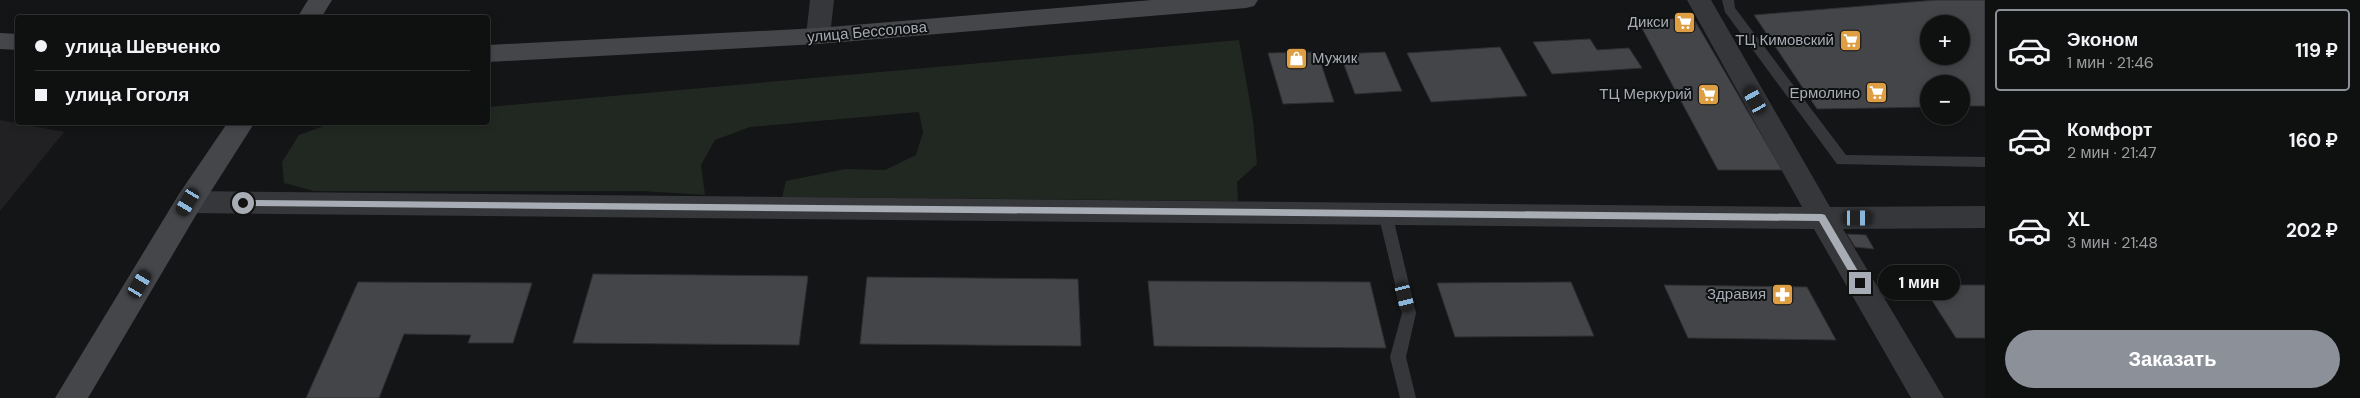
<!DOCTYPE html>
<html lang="ru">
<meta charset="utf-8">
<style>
body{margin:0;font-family:"DM Sans",sans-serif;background:#181919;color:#f1f3f6;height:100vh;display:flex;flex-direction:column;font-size:19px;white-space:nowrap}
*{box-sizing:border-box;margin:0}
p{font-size:16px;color:#9b9d9f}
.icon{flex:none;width:28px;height:28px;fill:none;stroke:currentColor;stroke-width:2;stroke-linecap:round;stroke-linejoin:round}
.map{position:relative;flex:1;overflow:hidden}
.drawer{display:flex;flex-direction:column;background:#0f1010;width:375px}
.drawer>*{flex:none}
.hud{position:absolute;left:15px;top:15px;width:475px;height:110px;border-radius:5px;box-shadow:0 2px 8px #0003,0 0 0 1px #2f3030;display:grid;align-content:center;height:110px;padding:0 20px;background:#0f1010}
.controls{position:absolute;left:1920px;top:15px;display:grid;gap:10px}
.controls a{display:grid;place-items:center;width:50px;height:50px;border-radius:50%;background:#0f1010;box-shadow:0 2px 8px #0003,0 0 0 1px #2f3030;font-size:25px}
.end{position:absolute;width:22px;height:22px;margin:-11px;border:6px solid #a8adb5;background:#111;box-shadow:0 0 0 2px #111}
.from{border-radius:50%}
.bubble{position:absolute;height:35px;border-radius:18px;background:#0f1010;box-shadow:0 2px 8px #0003,0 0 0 1px #2f3030;font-size:16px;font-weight:700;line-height:35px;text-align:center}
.car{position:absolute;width:15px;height:30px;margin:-15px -8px;border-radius:6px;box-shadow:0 0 4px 1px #0007;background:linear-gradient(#222 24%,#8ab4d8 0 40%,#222 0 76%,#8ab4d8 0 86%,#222 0)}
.hud b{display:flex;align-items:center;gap:18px;height:48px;font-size:19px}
.hud b+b{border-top:1px solid #2f3030}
.hud i{width:12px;height:12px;background:#f1f3f6}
ul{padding:9px 0 0;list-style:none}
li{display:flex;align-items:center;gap:15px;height:82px;margin:0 10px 8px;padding:0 10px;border:2px solid transparent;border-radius:5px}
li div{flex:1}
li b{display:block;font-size:19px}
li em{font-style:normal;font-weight:700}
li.selected{border-color:#8c9099}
li>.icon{width:45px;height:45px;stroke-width:1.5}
.cta{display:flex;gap:10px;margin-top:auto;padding:10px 20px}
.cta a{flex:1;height:58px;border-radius:30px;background:#8c9099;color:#fff;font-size:20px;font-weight:700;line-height:58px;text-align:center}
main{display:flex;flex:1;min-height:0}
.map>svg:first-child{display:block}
.built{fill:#212123}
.green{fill:#212821}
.building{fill:#444549;stroke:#2f2f32;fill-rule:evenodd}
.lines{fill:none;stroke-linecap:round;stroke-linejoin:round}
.lane{fill:#36373b;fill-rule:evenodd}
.street{fill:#36373b;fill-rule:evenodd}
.secondary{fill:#44464a;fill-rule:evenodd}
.route{fill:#a8adb5}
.labels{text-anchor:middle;stroke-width:4;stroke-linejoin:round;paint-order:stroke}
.poi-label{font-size:15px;fill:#a8adb5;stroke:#0f1011;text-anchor:end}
.street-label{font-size:15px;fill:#a8adb5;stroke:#0f1011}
</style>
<main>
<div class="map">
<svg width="1985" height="398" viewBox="0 0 1985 398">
<rect width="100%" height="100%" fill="#141516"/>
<path class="built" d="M0,120L64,132L0,211Z"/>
<path class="green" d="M1239,40L1253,120L1257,164L1237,182L1238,201L782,197L786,181L845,169L885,170L916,155L923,132L919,112L750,127L715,140L701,165L705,195L642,191H314L284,183L282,162L299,135L332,123L488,122V107Z"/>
<path class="building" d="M1936,0H1985V106H1961V84H1929V107L1817,109L1754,15ZM1929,24H1961V56H1929Z
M1637,19H1694L1782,170H1718Z
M1590,39L1597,50L1629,48L1642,68L1552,74L1533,42Z
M1500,47L1527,96L1431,102L1407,53Z
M1317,52L1334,102L1283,104L1268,53Z
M1385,52L1402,91L1355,94L1340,54Z
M1847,234L1866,235L1874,249L1855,247Z
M593,274L808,276L799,345L573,343Z
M867,277L1078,279L1081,346L860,344Z
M1148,281L1370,282L1386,348L1154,346Z
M358,282L532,283L513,343H468L471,335L404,334L379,398H306Z
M1571,282L1594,336L1455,337L1437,283Z
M1664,285L1807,287L1836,340L1688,338Z
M1922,285H1985V338H1956Z"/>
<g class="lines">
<path class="lane" d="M1722,0H1734L1735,8L1846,155L1985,157V167L1837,164L1725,12Z
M1385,208L1390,209L1392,213L1416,313L1406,357L1416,398H1400L1390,357L1402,313L1378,213L1380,209Z"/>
<path class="street" d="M810,0H834L830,36L827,42L818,44L809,42L806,36Z
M1687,0H1711L1830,207L1985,206V228L1843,229L1944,398H1911L1814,229L189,213L179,210L175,202L179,194L189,191L1802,207Z"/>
<path class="secondary" d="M308,0H332L321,18H297Z
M1152,0H1258L1254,6L1246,8L818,44L488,62V45L818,28Z
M0,33L18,34V50L0,49Z
M228,122H255L199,210L88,398H55L179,194Z"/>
</g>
<path class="route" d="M243,200L1822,214L1825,215L1865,283L1863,286H1857L1819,221L243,206L239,203Z"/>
<defs>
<symbol id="supermarket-square" viewBox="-11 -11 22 22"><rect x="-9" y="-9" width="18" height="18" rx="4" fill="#de9f44" stroke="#0f1011"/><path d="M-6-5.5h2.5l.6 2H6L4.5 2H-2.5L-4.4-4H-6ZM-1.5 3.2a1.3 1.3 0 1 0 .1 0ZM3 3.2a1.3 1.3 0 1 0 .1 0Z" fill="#fff"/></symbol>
<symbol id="shop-square" viewBox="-11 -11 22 22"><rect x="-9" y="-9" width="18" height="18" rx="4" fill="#de9f44" stroke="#0f1011"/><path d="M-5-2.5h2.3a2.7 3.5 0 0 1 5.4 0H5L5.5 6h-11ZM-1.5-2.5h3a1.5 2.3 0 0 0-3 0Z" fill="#fff"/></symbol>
<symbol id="pharmacy-square" viewBox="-11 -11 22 22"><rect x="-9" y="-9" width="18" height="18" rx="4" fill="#de9f44" stroke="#0f1011"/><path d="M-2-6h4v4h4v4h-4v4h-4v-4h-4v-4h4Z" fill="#fff"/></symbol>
</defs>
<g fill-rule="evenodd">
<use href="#supermarket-square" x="1672" y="10" width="25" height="25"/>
<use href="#supermarket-square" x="1838" y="28" width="25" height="25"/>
<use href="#shop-square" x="1284" y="46" width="25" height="25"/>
<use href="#supermarket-square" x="1864" y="80" width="25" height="25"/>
<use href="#supermarket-square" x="1696" y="82" width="25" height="25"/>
<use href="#pharmacy-square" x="1770" y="282" width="25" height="25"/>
</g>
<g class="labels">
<g class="poi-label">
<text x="1669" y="27">Дикси</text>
<text x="1834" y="45">ТЦ Кимовский</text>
<text x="1312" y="63" text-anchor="start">Мужик</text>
<text x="1860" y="98">Ермолино</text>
<text x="1692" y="99">ТЦ Меркурий</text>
<text x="1766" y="299">Здравия</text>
</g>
<g class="street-label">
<text transform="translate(867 32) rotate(-5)" y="5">улица Бессолова</text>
</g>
</g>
</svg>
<div class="controls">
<a>+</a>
<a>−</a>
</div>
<i class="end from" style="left:243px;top:203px"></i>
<i class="end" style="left:1860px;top:283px"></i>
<div class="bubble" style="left:1878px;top:265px;width:82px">1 мин</div>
<i class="car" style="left:1755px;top:100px;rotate:331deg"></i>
<i class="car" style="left:188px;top:202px;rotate:211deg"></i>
<i class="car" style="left:1858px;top:218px;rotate:90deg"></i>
<i class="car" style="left:140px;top:284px;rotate:31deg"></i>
<i class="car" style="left:1405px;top:297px;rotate:166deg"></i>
<div class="hud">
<b><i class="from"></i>улица Шевченко</b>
<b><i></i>улица Гоголя</b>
</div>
</div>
<section class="drawer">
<ul>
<li class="selected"><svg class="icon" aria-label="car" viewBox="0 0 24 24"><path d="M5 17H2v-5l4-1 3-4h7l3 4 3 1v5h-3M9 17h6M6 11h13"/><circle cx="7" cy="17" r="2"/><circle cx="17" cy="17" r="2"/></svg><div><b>Эконом</b><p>1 мин · 21:46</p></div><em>119 ₽</em></li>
<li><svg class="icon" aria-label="car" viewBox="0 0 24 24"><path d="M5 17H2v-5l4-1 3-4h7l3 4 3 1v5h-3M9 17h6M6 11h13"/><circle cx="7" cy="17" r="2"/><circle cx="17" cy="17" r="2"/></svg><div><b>Комфорт</b><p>2 мин · 21:47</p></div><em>160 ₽</em></li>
<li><svg class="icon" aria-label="car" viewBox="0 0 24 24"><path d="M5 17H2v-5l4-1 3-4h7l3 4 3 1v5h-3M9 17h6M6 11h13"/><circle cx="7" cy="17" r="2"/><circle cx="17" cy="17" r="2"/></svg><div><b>XL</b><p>3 мин · 21:48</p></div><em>202 ₽</em></li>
</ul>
<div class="cta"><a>Заказать</a></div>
</section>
</main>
